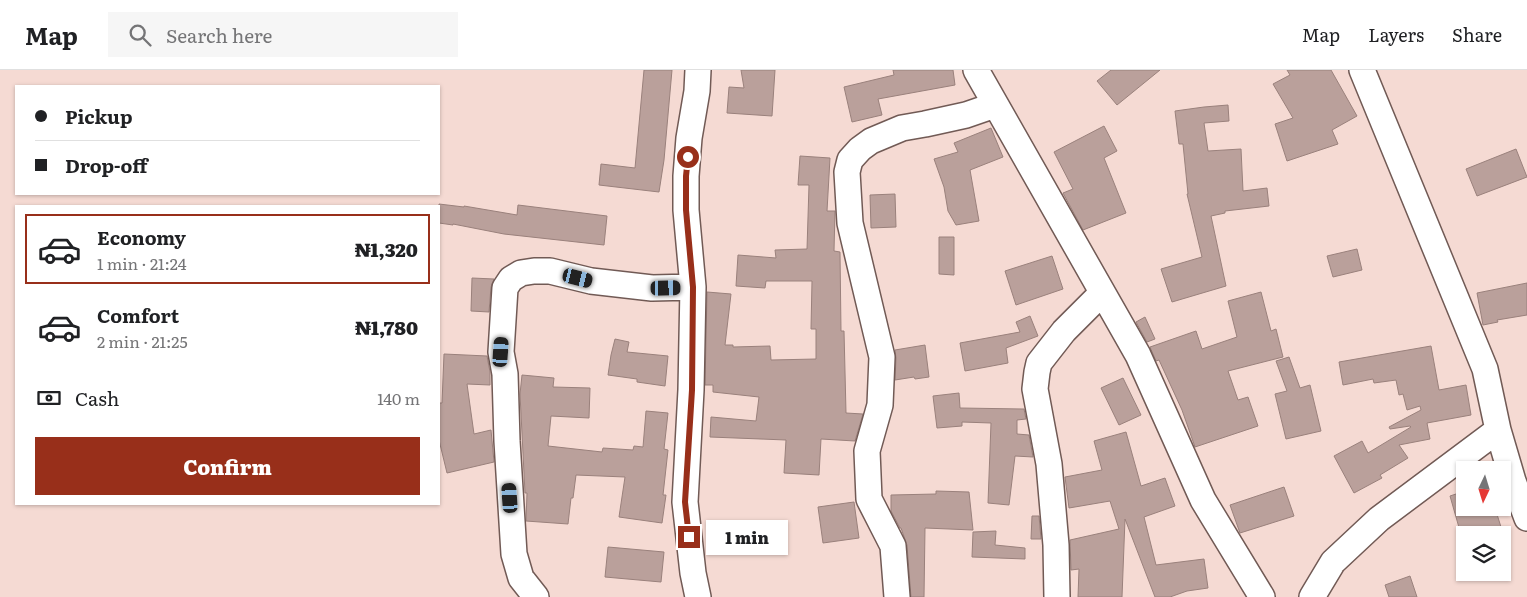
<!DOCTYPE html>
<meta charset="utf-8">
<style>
body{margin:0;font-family:Literata,serif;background:#f6f6f6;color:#202124;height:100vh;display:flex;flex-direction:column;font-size:19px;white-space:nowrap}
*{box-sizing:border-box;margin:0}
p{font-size:16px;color:#757577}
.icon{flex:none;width:28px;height:28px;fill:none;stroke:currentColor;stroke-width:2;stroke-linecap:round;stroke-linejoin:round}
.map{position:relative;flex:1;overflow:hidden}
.sheet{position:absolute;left:15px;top:135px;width:425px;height:300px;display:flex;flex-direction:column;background:#fff;border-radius:0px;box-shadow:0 1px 4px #0004}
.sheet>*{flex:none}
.banner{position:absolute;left:15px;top:15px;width:425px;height:110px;border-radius:0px;box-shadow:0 1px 4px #0004;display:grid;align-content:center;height:110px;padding:0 20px;background:#fff}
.needle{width:32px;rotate:184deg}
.buttons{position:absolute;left:1456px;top:391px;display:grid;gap:10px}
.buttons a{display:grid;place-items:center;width:55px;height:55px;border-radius:0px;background:#fff;box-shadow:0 1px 4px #0004;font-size:25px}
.end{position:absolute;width:22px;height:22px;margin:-11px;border:6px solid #982f1a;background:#fff;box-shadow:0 0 0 2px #fff}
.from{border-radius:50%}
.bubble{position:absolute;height:35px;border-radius:0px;background:#fff;box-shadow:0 1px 4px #0004;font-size:16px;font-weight:800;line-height:35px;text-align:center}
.car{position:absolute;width:15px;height:30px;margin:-15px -8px;border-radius:6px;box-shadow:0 0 4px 1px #0007;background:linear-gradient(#222 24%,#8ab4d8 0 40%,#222 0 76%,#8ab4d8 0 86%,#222 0)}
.banner b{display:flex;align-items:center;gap:18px;height:48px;font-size:19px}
.banner b+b{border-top:1px solid #e0e0e0}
.banner i{width:12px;height:12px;background:#202124}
ul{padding:9px 0 0;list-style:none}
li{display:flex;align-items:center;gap:15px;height:70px;margin:0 10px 8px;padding:0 10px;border:2px solid transparent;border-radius:0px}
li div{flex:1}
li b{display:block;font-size:19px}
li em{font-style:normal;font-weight:800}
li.selected{border-color:#982f1a}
li>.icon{width:45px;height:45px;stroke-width:1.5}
.pay{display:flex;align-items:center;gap:12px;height:55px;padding:0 20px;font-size:19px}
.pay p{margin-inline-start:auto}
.button{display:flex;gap:10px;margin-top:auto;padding:10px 20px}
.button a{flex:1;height:58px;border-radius:0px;background:#982f1a;color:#fff;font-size:20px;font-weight:800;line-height:58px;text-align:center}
header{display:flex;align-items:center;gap:30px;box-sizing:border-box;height:70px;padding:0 25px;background:#fff;border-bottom:1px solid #e0e0e0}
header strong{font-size:24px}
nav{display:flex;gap:28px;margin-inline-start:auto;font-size:18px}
.search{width:350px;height:45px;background:#f6f6f6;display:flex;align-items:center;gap:12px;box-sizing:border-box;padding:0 18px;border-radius:0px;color:#757577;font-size:19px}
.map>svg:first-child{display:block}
.building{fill:#baa09b;stroke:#9a817c}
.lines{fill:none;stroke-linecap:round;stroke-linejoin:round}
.minor-casing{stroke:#715a55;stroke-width:28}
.minor{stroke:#fff;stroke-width:25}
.route{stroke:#982f1a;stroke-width:6}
</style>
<header>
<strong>Map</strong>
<div class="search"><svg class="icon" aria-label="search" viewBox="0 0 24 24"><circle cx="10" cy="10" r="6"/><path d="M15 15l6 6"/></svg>Search here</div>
<nav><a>Map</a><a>Layers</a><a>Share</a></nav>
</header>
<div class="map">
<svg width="1527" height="527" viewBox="0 0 1527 527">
<rect width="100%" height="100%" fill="#f5dad3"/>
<path class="building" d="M644,0H672L664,90L659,122L599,115L601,94L635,98Z
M741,0H775L772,46L727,43L729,17L744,18Z
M893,0H953L955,15L878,29L882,45L852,52L844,17L894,5Z
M1111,0H1160L1117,35L1097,11Z
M1287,0H1331L1357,46L1332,60L1338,74L1287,91L1275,54L1293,48L1273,14L1290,5Z
M1228,35L1229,51L1204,53L1208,81L1241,79L1243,121L1267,118L1269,136L1225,141V143L1211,146L1226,216L1172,232L1161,199L1202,187L1187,124H1188L1183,74H1179L1175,41L1204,37Z
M1104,56L1117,81L1104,88L1126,143L1083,160L1063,123L1073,119L1054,82Z
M991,58L1003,87L970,100L979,151L956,155L948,141L944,117L934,89L958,82L954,73Z
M1516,79L1527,107L1477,126L1466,99Z
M800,86L830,88L827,141H835L834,181L840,182L841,261H844L846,343L863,344L855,371L821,369L819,405L784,403L786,370L710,367L711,347L756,351L759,327L713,322V315H705L707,222L731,224L725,275H733V277L770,276L771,290L816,289V259H811L812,211H766L765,218L736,216L738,185L776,188L775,180L807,179L809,115H798Z
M895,124L896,157L871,158L870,125Z
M439,134L464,137V136L517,145L518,135L607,146L604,175L504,164L453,154V155L439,153Z
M939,167H954V205L939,204Z
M1357,179L1362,200L1333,207L1327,186Z
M1052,186L1063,219L1016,235L1005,201Z
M472,208L494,209L491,217L489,242L471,241Z
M1527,213V245L1497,250L1498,252L1483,255L1477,223Z
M1261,222L1271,261L1276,259L1283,287L1228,301L1238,330L1248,327L1258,356L1195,377L1182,340L1159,290L1156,291L1150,277L1196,261L1202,279L1237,267L1228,231Z
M1030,246L1038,266L1006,278L1008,293L965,301L960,273L1020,262L1016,252Z
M1145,247L1155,269L1147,272L1136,252Z
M615,269L629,272L627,282L668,286L665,316L637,312V309L608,305L611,285Z
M925,275L929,307L915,309L914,307L895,310L896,288L895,280Z
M1431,276L1439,320L1466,315L1471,345L1427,353L1430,369L1399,375L1408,388L1380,405L1382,408L1354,423L1334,386L1362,371L1368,383L1411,357L1410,356L1390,359L1389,357L1421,340L1420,336L1407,340L1403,324L1399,325L1396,310L1374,313L1373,309L1343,315L1339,292Z
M444,284L487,286L490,302V315L467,314L474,364L491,360L494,392L447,403L439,370V333H442Z
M1289,287L1300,318L1310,315L1321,361L1286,369L1275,324L1287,321L1276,291Z
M522,305L554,308L553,317L590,318L589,348L551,346L548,376L602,382L603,378L633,380L634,376L643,377L646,341L668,343L664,379L668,380L663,425H666L662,453L619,447L625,407L576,405L573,428H571L568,454L526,451L527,423H525L520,324Z
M1123,308L1141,345L1119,355L1101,318Z
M959,323L960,338L1024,339L1026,349L1017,350V364L1029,365L1033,387L1015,386L1009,435L988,433L991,353L962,352V356L937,358L933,326Z
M1126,362L1141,416L1165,408L1175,436L1144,447L1156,495L1204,489L1208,518L1187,521L1170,527H1155L1125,449L1122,527H1078L1079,499L1071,500L1070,470L1119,459L1110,431L1069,438L1065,407L1102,400L1094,371Z
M1284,417L1294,446L1240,463L1230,435Z
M936,421L969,422L973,460L925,458L924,527H911L907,475L901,458H900L891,441V425L936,424Z
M1465,421V438H1495L1501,457L1473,465H1465V467L1462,468L1450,426Z
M854,432L859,468L823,473L818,437Z
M1032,446H1039L1041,469H1031Z
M996,461L995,475L1025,478V489L972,487L973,462Z
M608,477L664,482L661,512L605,507Z
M1410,506L1417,527H1389L1385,515Z"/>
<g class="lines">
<defs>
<path id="minor" d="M698,0L697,21L689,68L686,106V140L693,217L691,320L685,432L693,503L698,527
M976,0L1138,285L1203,430L1262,527
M1362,0L1485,299L1498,360L1513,411L1527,448
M536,527L521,508L514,484L507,371L505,304L501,282L505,218L511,209L521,203L534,201H550L591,211L652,218L693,217
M897,527L893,476L869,429L867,381L880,335L882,287L850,153L847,102L850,90L860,79L871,71L902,58L925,54L966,45L995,35
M1057,527L1056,475L1049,394L1035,319L1037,302L1039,293L1064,261L1102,223
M1312,527L1333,492L1379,449L1498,360"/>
</defs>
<use href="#minor" class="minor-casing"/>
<use href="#minor" class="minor"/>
</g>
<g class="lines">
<path class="route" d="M688,87L686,106V140L693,217L692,320L685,432L689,467"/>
</g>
</svg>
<div class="buttons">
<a><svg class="needle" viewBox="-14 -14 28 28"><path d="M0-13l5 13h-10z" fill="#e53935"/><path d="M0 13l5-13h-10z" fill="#757577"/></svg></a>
<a><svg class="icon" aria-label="layers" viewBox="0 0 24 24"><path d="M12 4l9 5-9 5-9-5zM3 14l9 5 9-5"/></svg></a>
</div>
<i class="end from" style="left:688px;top:87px"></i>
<i class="end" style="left:689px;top:467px"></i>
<div class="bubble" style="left:706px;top:450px;width:82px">1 min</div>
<i class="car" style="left:578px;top:208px;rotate:104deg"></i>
<i class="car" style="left:666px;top:218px;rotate:89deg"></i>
<i class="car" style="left:501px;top:282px;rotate:4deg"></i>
<i class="car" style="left:510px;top:428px;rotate:356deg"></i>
<div class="banner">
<b><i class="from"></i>Pickup</b>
<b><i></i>Drop-off</b>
</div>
<section class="sheet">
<ul>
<li class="selected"><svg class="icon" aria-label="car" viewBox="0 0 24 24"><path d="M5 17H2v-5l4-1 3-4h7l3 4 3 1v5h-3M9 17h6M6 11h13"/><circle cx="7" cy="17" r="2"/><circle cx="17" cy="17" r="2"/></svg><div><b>Economy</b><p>1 min · 21:24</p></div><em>₦1,320</em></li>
<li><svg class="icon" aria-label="car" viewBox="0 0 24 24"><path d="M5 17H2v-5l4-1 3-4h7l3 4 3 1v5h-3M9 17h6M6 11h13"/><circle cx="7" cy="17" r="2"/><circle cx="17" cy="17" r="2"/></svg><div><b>Comfort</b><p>2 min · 21:25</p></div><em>₦1,780</em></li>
</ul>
<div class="pay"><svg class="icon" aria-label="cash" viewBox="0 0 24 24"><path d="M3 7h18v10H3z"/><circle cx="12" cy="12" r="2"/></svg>Cash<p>140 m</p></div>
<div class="button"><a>Confirm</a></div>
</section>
</div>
